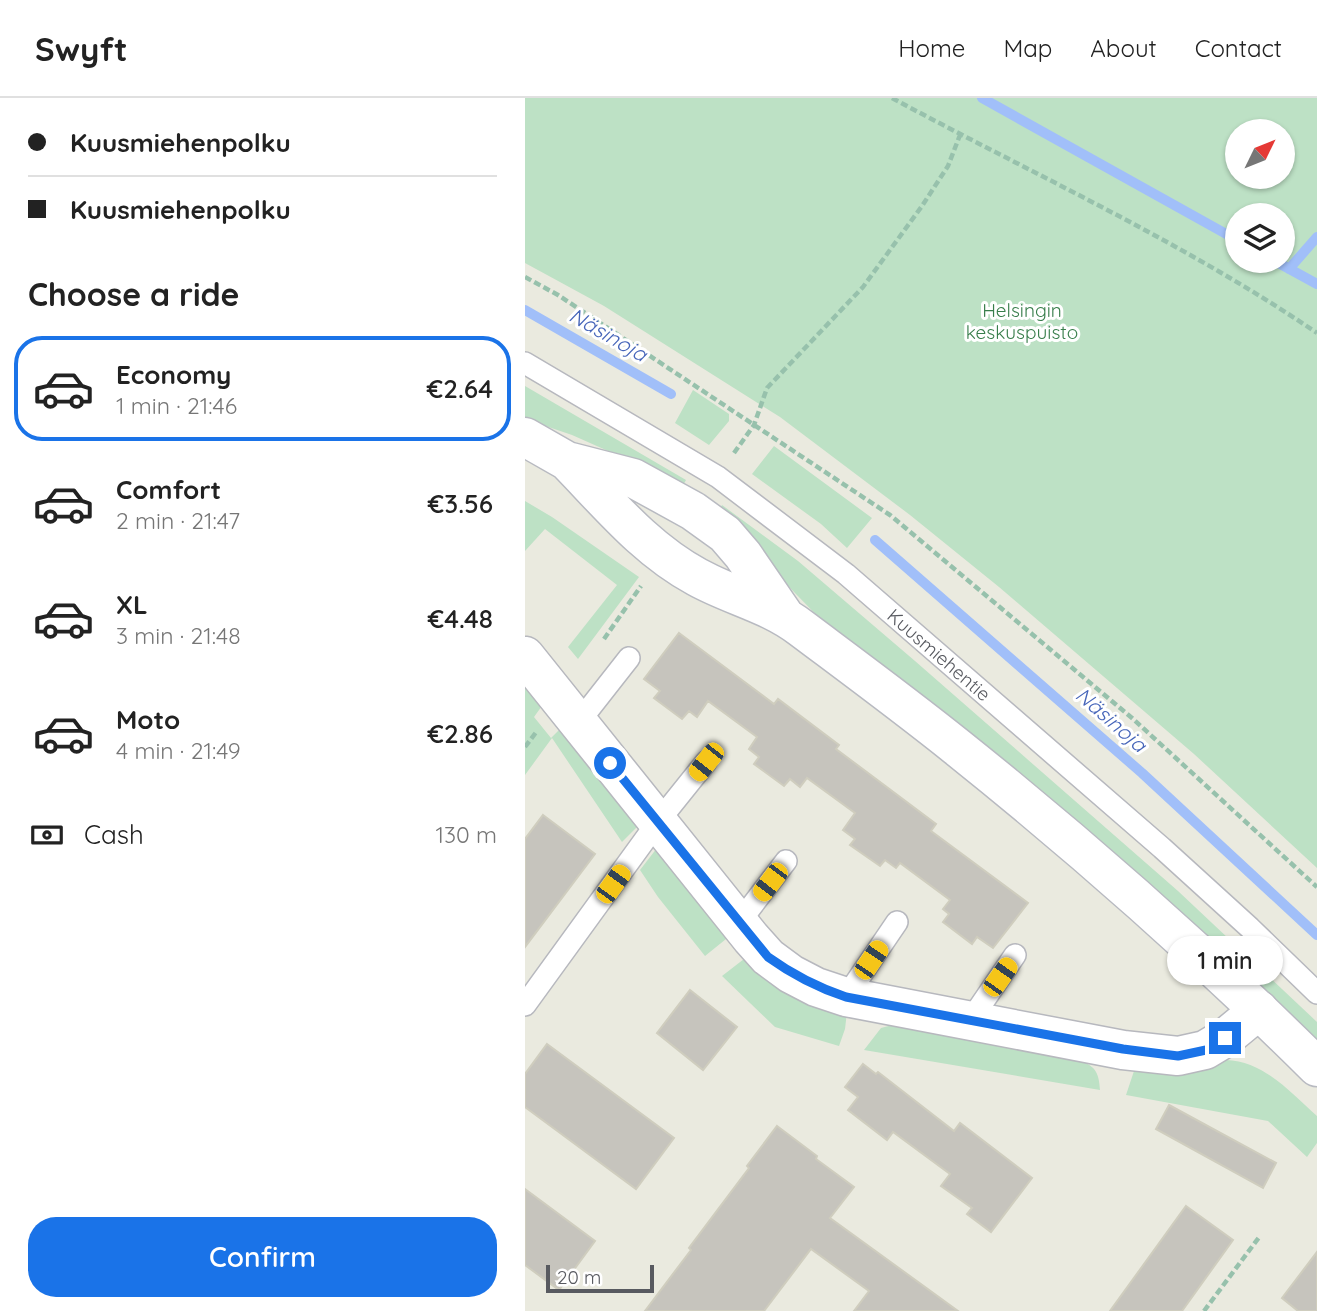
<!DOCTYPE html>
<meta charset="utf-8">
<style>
body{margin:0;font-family:Quicksand,sans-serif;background:#f2f2f2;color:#222;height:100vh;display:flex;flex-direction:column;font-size:26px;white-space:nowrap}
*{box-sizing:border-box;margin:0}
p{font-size:23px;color:#767676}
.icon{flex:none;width:38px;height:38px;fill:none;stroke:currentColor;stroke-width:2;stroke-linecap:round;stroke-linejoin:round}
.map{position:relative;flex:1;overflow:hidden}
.panel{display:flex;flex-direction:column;background:#fff;width:525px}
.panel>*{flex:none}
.hud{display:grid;align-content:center;height:154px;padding:0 28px;background:#fff}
.needle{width:46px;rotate:47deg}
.tools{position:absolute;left:700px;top:21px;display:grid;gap:14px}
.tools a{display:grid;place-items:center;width:70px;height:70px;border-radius:50%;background:#fff;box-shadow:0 2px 5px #0004;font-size:35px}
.scale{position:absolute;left:21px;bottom:18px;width:108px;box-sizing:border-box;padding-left:7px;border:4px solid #585a60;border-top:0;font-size:19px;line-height:24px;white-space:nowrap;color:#585a60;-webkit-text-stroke:5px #fff;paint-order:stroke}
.end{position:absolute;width:32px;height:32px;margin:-16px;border:9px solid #1a73e8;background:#fff;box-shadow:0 0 0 4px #fff}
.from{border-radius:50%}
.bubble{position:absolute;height:49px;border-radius:24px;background:#fff;box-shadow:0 2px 5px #0004;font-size:23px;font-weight:600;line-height:49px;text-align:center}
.car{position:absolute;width:21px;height:42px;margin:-21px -10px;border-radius:9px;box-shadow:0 0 5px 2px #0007;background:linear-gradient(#f5c518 24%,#345 0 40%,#f5c518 0 76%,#345 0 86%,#f5c518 0)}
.hud b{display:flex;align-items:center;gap:24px;height:66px;font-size:26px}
.hud b+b{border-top:2px solid #e0e0e0}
.hud i{width:18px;height:18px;background:#222}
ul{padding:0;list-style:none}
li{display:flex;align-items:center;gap:21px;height:105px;margin:0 14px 10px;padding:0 14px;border:4px solid transparent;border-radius:28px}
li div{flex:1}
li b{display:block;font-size:26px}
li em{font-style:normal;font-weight:600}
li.on{border-color:#1a73e8}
li>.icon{width:63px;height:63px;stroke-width:1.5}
h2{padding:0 28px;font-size:32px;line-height:84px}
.pay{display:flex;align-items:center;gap:18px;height:77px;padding:0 28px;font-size:26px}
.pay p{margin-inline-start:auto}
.button{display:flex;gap:14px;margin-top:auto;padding:14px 28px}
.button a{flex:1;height:80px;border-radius:28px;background:#1a73e8;color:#fff;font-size:28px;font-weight:600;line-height:80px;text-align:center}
header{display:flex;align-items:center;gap:42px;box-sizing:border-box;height:98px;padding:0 35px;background:#fff;border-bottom:2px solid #e0e0e0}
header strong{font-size:33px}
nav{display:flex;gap:38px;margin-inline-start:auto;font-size:24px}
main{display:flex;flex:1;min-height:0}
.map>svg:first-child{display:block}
.green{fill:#bde1c5;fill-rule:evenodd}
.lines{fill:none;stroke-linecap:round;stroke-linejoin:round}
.stream{stroke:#a1bff9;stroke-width:10}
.building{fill:#c6c4bd;stroke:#cfcdbe;stroke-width:2}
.lane-casing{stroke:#b7b8be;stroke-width:24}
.street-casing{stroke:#b7b8be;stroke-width:41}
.secondary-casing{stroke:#b8bac1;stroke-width:41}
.path{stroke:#97c1ac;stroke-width:4.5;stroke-dasharray:7 3.5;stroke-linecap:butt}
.lane{stroke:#fff;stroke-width:21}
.street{stroke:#fff;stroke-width:38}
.secondary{stroke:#fff;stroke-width:38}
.route{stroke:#1a73e8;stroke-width:9}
.labels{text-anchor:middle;stroke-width:6;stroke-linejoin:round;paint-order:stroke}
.park-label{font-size:19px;fill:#387e4b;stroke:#fff}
.street-label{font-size:19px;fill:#585a60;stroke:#fff}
.water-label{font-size:21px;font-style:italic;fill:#4665b9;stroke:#fff}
</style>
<header>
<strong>Swyft</strong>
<nav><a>Home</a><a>Map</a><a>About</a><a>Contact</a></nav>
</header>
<main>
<section class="panel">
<div class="hud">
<b><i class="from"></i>Kuusmiehenpolku</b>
<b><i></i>Kuusmiehenpolku</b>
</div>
<h2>Choose a ride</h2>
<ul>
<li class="on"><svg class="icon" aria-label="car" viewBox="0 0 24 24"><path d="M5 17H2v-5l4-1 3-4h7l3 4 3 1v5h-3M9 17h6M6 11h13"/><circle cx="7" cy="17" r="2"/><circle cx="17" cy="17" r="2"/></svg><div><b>Economy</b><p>1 min · 21:46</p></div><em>€2.64</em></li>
<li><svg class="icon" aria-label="car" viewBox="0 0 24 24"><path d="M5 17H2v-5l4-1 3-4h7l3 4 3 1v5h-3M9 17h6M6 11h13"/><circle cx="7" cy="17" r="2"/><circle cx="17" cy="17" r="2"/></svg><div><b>Comfort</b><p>2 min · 21:47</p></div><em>€3.56</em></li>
<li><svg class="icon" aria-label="car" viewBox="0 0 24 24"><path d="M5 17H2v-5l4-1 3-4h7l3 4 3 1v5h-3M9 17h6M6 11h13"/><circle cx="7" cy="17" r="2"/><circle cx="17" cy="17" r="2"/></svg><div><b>XL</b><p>3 min · 21:48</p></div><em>€4.48</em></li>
<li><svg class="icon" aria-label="car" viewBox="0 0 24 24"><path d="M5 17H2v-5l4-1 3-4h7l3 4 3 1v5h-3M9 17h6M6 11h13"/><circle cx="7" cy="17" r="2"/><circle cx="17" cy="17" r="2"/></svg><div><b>Moto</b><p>4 min · 21:49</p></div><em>€2.86</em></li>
</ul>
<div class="pay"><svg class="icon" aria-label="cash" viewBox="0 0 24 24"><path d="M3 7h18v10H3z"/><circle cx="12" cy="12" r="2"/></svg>Cash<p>130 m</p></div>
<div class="button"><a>Confirm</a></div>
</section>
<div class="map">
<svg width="792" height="1213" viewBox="0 0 792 1213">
<rect width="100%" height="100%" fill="#eaeadf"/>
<path class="green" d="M0,0H792V770L669,656L474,489L385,417L255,319L79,208L0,165ZM712,33H758V79H712ZM712,117H758V163H712Z
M0,288L161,382L156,391L117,368L47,337L0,321Z
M168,292L204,316V323L184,347L150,325Z
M249,348L347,420L322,450L296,426L227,376Z
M0,403L27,419L114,479L53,561L43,549L92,487L20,431L0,453Z
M197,407L273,463L390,563L653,793L792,924V951L305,530C266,493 231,453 193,415Z
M0,581L19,605L9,619L26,640L36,630L117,724L97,744L27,640L0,677Z
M132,750L206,837L180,858L133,799L115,772Z
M227,860L322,914L320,931L314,948L250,929L197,878L219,861Z
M371,926L555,962C571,969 574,975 575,992L339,952L356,930Z
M701,962C739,963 766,995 792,1018V1045L782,1059L743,1023L601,997L611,967C645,972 670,981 701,962Z"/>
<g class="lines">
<path class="stream" d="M457,0L712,142
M750,163L792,186
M764,171L792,139
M0,212L146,296
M350,442L617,675L792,837"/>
</g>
<path class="building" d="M154,535L249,606L253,601L314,647L311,651L411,726L406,733L503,805L468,850L452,839L447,846L418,824L424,816L418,811L425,802L375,765L371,770L360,762L355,768L325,747L330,741L318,732L330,715L282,680L275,689L265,681L259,688L229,666L234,659L224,651L232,639L183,603L172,619L164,613L157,621L129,600L135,593L119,581Z
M18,717L70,756L0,849V741Z
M165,892L212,929L178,972L132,935Z
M22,946L149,1040L111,1091L0,1009V976Z
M338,966L351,976L353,974L429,1033L435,1025L507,1080L466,1134L442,1116L447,1110L416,1088L425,1076L368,1034L362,1042L323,1012L333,999L320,989Z
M644,1007L751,1065L738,1090L631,1031Z
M252,1028L292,1058L291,1061L329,1089L305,1120L433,1213H329L344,1193L286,1151L239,1213H120L166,1152L164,1150L224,1070L222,1068Z
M0,1091L70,1143L34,1192L0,1167Z
M661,1108L708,1142L657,1213H585Z
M792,1154V1213H773L757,1200Z"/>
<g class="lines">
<defs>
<g id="lane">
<path id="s1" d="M0,265L193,379L321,476L637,750L725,830L792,895"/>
<path d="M53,625L104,560"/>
<path d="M213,826L261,763"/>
<path d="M321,899L372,824"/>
<path d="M0,907L132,725L181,664"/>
<path d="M445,923L490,857"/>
</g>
<path id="street" d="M0,558L226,840L243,859L266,876L291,889L321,899L598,952L653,958L680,952L700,940L734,912"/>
<path id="secondary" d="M0,339L42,363L108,380L168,413L200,436L218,457L259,517
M42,363C83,405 120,451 172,479C206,498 245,506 276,530C328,569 381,608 432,649C557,749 678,856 792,969"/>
</defs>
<use href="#lane" class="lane-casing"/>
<use href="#street" class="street-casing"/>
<use href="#secondary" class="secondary-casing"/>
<path class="path" d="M367,0C510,77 658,144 792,235
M0,179L33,197L365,417L607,620L792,789
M209,355L229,327L242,290L338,189L397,108L423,68L435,37
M79,541L116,488
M0,649L12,633
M679,1213L735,1138"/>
<use href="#lane" class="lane"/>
<use href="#street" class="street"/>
<use href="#secondary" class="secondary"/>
</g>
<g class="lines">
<path class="route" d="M85,665L243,859C268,877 291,889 321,899L598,951L653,958L681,952L700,940"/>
</g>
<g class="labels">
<g class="park-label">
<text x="497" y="219">Helsingin<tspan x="497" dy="22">keskuspuisto</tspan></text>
</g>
<g class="street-label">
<text dy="7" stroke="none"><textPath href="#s1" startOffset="508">Kuusmiehentie</textPath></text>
</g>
<g class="water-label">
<text transform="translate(83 237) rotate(30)" y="7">Näsinoja</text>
<text transform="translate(586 622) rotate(41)" y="7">Näsinoja</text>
</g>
</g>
</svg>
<div class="tools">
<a><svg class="needle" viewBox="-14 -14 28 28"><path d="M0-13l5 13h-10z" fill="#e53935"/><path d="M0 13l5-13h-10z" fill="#767676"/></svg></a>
<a><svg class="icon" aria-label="layers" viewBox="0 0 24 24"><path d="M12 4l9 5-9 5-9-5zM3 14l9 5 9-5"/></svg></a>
</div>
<div class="scale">20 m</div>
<i class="end from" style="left:85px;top:665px"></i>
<i class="end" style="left:700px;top:940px"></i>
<div class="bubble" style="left:642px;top:838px;width:116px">1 min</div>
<i class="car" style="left:181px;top:664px;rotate:218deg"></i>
<i class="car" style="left:245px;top:784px;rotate:217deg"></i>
<i class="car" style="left:88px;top:786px;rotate:36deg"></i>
<i class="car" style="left:346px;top:862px;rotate:34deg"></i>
<i class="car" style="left:475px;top:879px;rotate:35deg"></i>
</div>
</main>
